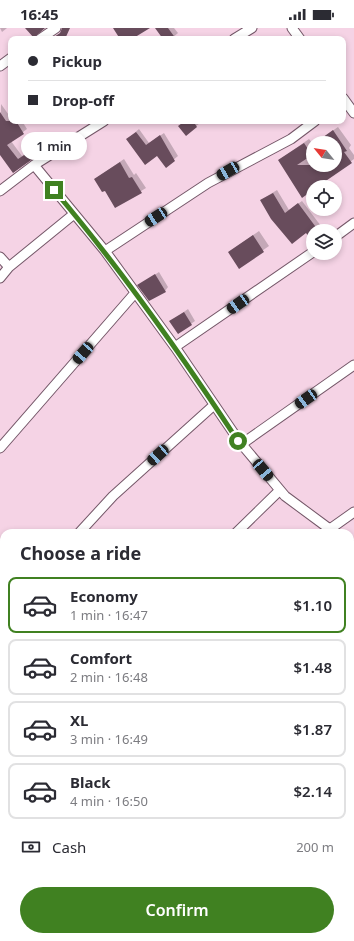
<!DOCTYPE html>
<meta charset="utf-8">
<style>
body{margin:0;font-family:"Noto Sans",sans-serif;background:#f2f2f3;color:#2b2b33;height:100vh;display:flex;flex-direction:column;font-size:15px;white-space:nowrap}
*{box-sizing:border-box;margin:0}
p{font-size:13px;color:#7c7c81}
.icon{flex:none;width:22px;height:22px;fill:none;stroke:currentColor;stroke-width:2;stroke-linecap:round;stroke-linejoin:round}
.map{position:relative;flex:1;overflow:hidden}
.sheet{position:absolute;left:0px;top:501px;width:354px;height:412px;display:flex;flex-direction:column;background:#fff;border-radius:12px 12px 0 0;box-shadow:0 2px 6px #0003}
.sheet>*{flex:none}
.hud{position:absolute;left:8px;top:8px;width:338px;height:88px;border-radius:8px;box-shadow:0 2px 6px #0003;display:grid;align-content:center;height:88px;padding:0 20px;background:#fff}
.needle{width:26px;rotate:300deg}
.tools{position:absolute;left:306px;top:108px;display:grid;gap:8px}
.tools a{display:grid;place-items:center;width:36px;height:36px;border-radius:50%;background:#fff;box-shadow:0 2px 6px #0003;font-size:20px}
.end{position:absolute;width:18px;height:18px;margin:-9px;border:5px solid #408121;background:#fff;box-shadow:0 0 0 2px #fff}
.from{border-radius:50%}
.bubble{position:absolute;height:28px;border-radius:14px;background:#fff;box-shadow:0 2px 6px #0003;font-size:13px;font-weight:600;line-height:28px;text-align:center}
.car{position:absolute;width:12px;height:24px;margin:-12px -6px;border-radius:5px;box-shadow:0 0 3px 1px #0007;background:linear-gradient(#222 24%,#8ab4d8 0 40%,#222 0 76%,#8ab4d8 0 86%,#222 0)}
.hud b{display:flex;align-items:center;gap:14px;height:38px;font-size:15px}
.hud b+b{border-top:1px solid #e1e1e2}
.hud i{width:10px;height:10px;background:#2b2b33}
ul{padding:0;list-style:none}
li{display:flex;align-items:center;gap:12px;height:56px;margin:0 8px 6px;padding:0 12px;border:2px solid #e1e1e2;border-radius:8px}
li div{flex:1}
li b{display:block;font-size:15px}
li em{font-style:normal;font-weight:600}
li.selected{border-color:#408121}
li>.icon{width:36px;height:36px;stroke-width:1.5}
h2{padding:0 20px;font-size:18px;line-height:48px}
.pay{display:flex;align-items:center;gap:10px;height:44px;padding:0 20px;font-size:15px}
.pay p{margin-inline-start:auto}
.primary-button{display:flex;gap:8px;margin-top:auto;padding:8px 20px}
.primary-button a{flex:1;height:46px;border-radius:24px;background:#408121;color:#fff;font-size:16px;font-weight:600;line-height:46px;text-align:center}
.status{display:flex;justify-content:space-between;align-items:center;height:28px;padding:0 20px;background:#fff;direction:ltr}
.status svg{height:11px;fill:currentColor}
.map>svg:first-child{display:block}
.shadow{fill:#0003}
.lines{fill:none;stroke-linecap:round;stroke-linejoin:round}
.stream{stroke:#5c7c4b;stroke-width:3}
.building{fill:#684c5c}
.street-casing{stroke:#745768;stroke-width:11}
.street{stroke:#fff;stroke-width:9}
.route{stroke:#408121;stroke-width:5}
</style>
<div class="status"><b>16:45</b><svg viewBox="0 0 49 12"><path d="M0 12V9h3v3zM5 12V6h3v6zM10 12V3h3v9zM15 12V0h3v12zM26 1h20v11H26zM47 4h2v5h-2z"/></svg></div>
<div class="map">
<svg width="354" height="913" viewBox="0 0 354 913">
<rect width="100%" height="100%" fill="#f5d3e5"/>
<path class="shadow" d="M0,0H7L2,4Z
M159,0H174L178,5L171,11H164Z
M1,76L11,90V93H22L27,101L11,113L22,128L41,115L44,121L14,144L0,124Z
M185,93H199L200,95L186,106Z
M338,99L351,117L349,120L354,127V131L316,159H313V161L279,132L309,111L313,116V137H335V115H315Z
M139,101L149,115L164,105L178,128L166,138L158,127L131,108Z
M124,131L134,147L136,145L146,160L115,179L105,162L95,151Z
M277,162L289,182L302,173L321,198L313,205L306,204L261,172Z
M259,203L269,218L239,239L229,224Z
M159,244L168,259L165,263L139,257Z
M188,281L195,293L178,305L171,293Z"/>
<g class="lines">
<path class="stream" d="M0,734H4
M349,909L350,913"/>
</g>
<path class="building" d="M25,0H45L34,10Z
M62,0H70L65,11H51L60,5Z
M113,0H150L132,11H120Z
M155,0H168L176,11H163Z
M0,84L6,93H16L24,106L7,117L18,131L37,119L41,125L13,145L0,127Z
M185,93H193L197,99L186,108L178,98Z
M333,102L347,123L344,124L352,135L317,159H313V162L302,170L278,132L304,115L312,127L297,137H335V115H315Z
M136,104L146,117L160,107L175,133L166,140L157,128L145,137L126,111Z
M120,134L129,150L132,149L142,165L115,180L105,163L102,164L94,151Z
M273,165L285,185L298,175L318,202L313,203V206L309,209L306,205L292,216L271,191L260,172Z
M253,207L264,224L239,241L228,224Z
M155,246L166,264L149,273L137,257Z
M184,284L192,297L178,306L169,293Z"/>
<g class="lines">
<defs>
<path id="street" d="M292,0L300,11
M40,11L56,0
M234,11L252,0
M0,38L11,30
M343,70L354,85
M34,137L105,223L175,319L239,413L242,415L246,413L354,337
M0,163L34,137L104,93
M335,209L354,195
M105,223L208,155L291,111L315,93
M0,229L9,239
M0,250L9,239L74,186
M175,319L313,224
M239,413L285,468L335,505
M0,420L135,265
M330,501L354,484
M79,505L113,468L214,377
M236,505L280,462
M350,516L354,519
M350,547L354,542
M0,593L4,588"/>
</defs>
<use href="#street" class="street-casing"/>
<use href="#street" class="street"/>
</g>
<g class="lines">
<path class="route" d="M54,162C121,241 181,326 238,413"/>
</g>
</svg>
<div class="tools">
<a><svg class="needle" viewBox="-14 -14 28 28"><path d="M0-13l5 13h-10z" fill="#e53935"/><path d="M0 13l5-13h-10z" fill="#7c7c81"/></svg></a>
<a><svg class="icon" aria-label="locate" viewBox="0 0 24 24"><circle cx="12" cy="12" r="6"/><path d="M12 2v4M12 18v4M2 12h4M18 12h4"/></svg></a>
<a><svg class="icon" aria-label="layers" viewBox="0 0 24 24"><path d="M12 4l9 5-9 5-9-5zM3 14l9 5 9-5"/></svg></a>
</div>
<i class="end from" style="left:238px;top:413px"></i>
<i class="end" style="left:54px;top:162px"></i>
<div class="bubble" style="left:21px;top:104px;width:66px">1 min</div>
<i class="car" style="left:228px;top:143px;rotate:240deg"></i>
<i class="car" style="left:156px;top:189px;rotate:237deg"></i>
<i class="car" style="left:238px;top:276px;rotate:236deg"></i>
<i class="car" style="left:83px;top:325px;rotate:221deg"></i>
<i class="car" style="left:306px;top:371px;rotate:235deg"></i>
<i class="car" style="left:158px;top:427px;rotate:228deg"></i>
<i class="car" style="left:263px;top:442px;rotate:140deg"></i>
<div class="hud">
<b><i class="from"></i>Pickup</b>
<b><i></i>Drop-off</b>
</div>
<section class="sheet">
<h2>Choose a ride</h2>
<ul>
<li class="selected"><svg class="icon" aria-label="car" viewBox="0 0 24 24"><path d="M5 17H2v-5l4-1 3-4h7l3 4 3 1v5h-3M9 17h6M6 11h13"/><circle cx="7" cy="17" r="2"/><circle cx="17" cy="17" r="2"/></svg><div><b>Economy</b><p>1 min · 16:47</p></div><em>$1.10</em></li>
<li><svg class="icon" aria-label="car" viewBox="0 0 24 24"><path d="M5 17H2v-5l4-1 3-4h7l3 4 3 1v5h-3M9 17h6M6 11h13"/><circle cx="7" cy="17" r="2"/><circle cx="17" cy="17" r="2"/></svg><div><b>Comfort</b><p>2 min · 16:48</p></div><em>$1.48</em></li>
<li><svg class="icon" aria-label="car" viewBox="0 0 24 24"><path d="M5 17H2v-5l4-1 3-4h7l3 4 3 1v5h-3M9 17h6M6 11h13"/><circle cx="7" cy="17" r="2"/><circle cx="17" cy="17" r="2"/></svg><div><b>XL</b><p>3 min · 16:49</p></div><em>$1.87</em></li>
<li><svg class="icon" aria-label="car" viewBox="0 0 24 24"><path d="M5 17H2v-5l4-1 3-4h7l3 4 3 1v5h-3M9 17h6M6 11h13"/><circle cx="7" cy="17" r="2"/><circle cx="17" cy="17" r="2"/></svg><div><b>Black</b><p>4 min · 16:50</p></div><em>$2.14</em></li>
</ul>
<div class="pay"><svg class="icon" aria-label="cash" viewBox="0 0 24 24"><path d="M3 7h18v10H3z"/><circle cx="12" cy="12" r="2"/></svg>Cash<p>200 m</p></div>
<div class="primary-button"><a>Confirm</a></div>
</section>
</div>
